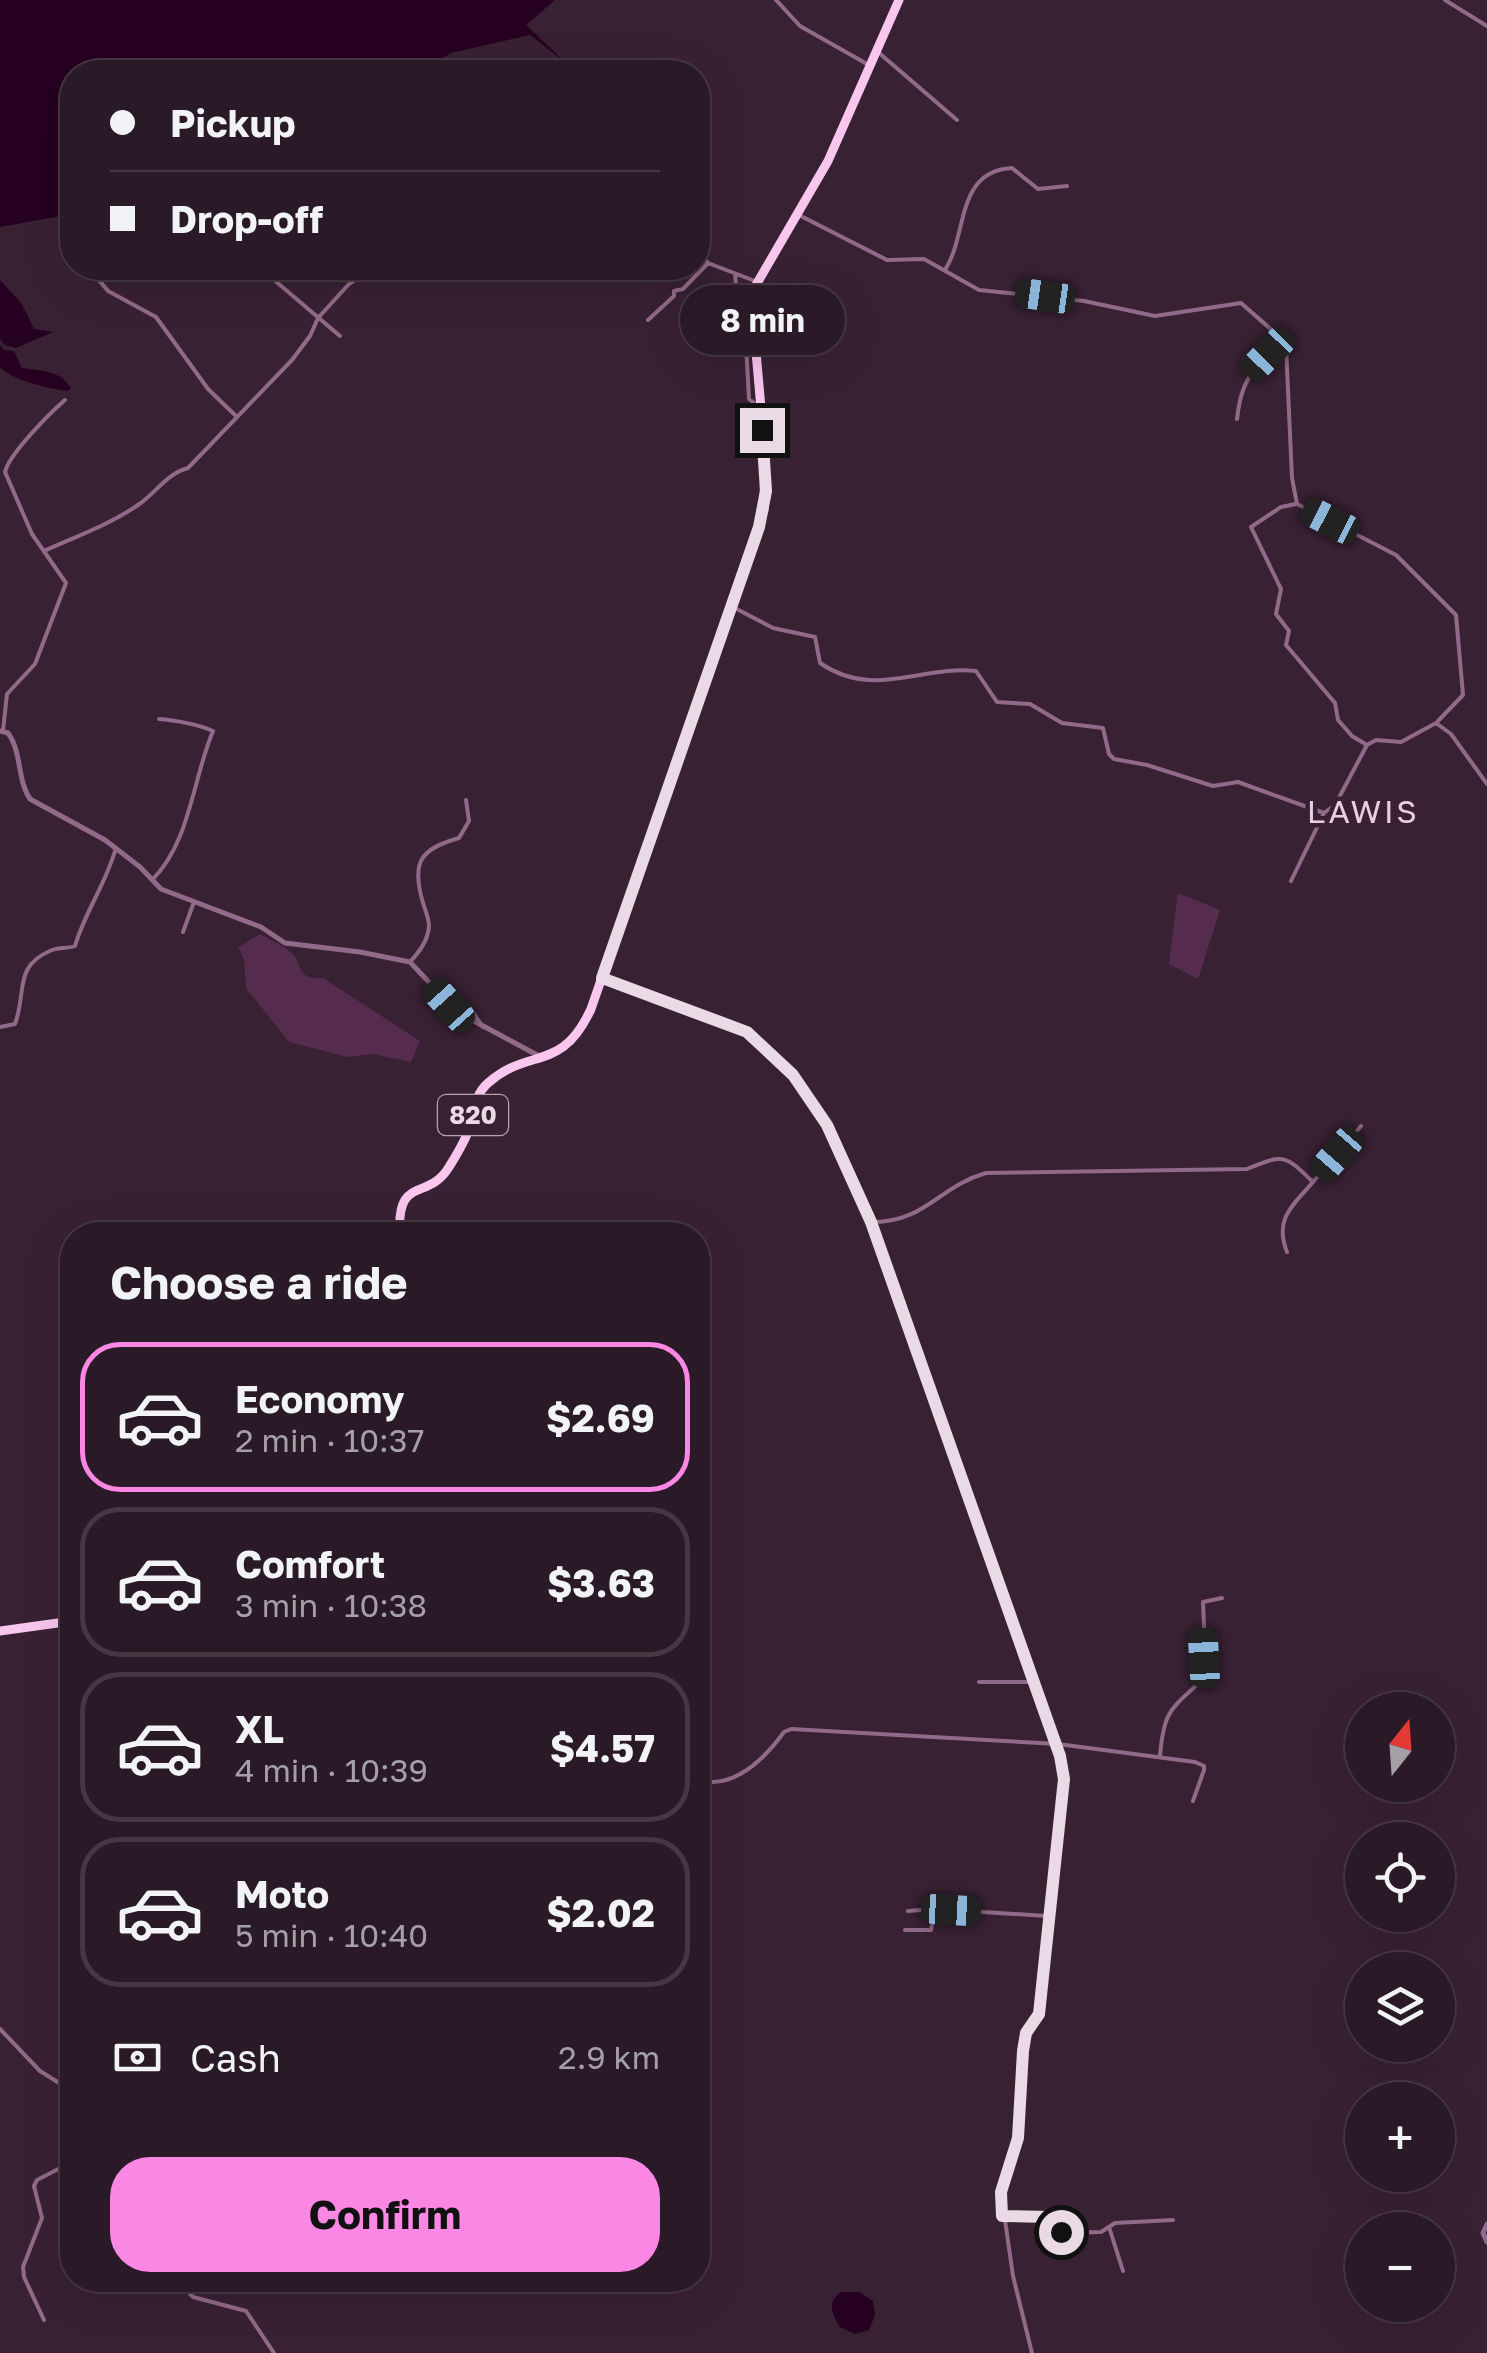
<!DOCTYPE html>
<meta charset="utf-8">
<style>
body{margin:0;font-family:"Golos Text",sans-serif;background:#362632;color:#f1f3f6;height:100vh;display:flex;flex-direction:column;font-size:38px;white-space:nowrap}
*{box-sizing:border-box;margin:0}
p{font-size:32px;color:#a5a0a7}
.icon{flex:none;width:55px;height:55px;fill:none;stroke:currentColor;stroke-width:2;stroke-linecap:round;stroke-linejoin:round}
.map{position:relative;flex:1;overflow:hidden}
.details{position:absolute;left:60px;top:1222px;width:650px;height:1070px;display:flex;flex-direction:column;background:#2a1926;border-radius:40px;box-shadow:0 10px 40px #0002,0 0 0 2px #463843}
.details>*{flex:none}
.top-card{position:absolute;left:60px;top:60px;width:650px;height:220px;border-radius:40px;box-shadow:0 10px 40px #0002,0 0 0 2px #463843;display:grid;align-content:center;height:220px;padding:0 50px;background:#2a1926}
.needle{width:65px;rotate:17deg}
.tools{position:absolute;left:1345px;top:1692px;display:grid;gap:20px}
.tools a{display:grid;place-items:center;width:110px;height:110px;border-radius:50%;background:#2a1926;box-shadow:0 10px 40px #0002,0 0 0 2px #463843;font-size:50px}
.end{position:absolute;width:45px;height:45px;margin:-22px;border:12px solid #e9dae5;background:#111;box-shadow:0 0 0 5px #111}
.from{border-radius:50%}
.bubble{position:absolute;height:70px;border-radius:35px;background:#2a1926;box-shadow:0 10px 40px #0002,0 0 0 2px #463843;font-size:32px;font-weight:700;line-height:70px;text-align:center}
.car{position:absolute;width:30px;height:60px;margin:-30px -15px;border-radius:12px;box-shadow:0 0 8px 2px #0007;background:linear-gradient(#222 24%,#8ab4d8 0 40%,#222 0 76%,#8ab4d8 0 86%,#222 0)}
.top-card b{display:flex;align-items:center;gap:35px;height:95px;font-size:38px}
.top-card b+b{border-top:2px solid #463843}
.top-card i{width:25px;height:25px;background:#f1f3f6}
ul{padding:0;list-style:none}
li{display:flex;align-items:center;gap:30px;height:150px;margin:0 20px 15px;padding:0 30px;border:5px solid #463843;border-radius:40px}
li div{flex:1}
li b{display:block;font-size:38px}
li em{font-style:normal;font-weight:700}
li.current{border-color:#fb87e5}
li>.icon{width:90px;height:90px;stroke-width:1.5}
h2{padding:0 50px;font-size:45px;line-height:120px}
.pay{display:flex;align-items:center;gap:25px;height:110px;padding:0 50px;font-size:38px}
.pay p{margin-inline-start:auto}
.action{display:flex;gap:20px;margin-top:auto;padding:20px 50px}
.action a{flex:1;height:115px;border-radius:40px;background:#fb87e5;color:#111;font-size:40px;font-weight:700;line-height:115px;text-align:center}
.map>svg:first-child{display:block}
.green{fill:#562c4e}
.water{fill:#260021}
.lines{fill:none;stroke-linecap:round;stroke-linejoin:round}
.minor{stroke:#926a89;stroke-width:4}
.tertiary{stroke:#926a89;stroke-width:5}
.trunk{stroke:#f9c6ee;stroke-width:9}
.route{stroke:#e9dae5;stroke-width:12}
.labels{text-anchor:middle;stroke-width:9;stroke-linejoin:round;paint-order:stroke}
.shield{fill:#382133;stroke:#b4a2b0;stroke-width:2.5}
.shield-label{font-size:25px;font-weight:bold;fill:#e9dae5}
.quarter-label{font-size:32px;letter-spacing:2.5px;fill:#eacce3;stroke:#382133}
</style>
<div class="map">
<svg width="1487" height="2353" viewBox="0 0 1487 2353">
<rect width="100%" height="100%" fill="#382133"/>
<path class="green" d="M1178,893L1220,910L1198,979L1169,964Z
M260,934C270,940 288,947 295,957C303,971 301,980 323,978L420,1041L411,1062L373,1054L348,1057L289,1042L246,988L244,959L238,948Z"/>
<path class="water" d="M0,0H555L526,25L566,63L530,35L451,53L419,72H72V214L0,227Z
M0,280L22,304L34,329L53,332L16,348L5,345L0,339Z
M0,345L4,350L14,351L22,368C40,371 61,370 71,388L68,391C50,389 11,380 0,367Z
M842,2292H859L873,2301L875,2315L869,2330L855,2334L840,2327C832,2314 826,2301 842,2292Z"/>
<g class="lines">
<path class="minor" d="M776,0L800,26L867,64
M1445,0L1487,26
M878,52L957,120
M797,214L887,260L924,259L979,290L1084,301L1155,316L1241,303L1274,332C1271,355 1263,355 1252,373C1242,387 1239,402 1237,419
M708,263L755,281
M89,268L108,291L156,317L208,389L237,417
M260,268L340,336
M945,270C968,235 955,171 1012,168L1038,189L1067,186
M735,274L737,296L744,306L749,399L758,406
M648,320L674,296V291L683,289L708,263L698,253
M1274,332L1286,346L1292,478L1297,504L1396,555L1456,615L1463,695L1438,721
M1296,504L1281,507L1251,527L1281,589L1276,614L1289,631L1286,645L1335,703L1338,720L1352,736L1367,745
M44,551C75,537 109,525 138,505C156,493 166,474 188,468L292,360L310,336L318,318L348,285L371,268
M731,606L773,628L815,637L820,663C874,700 919,665 976,671L997,702L1030,704L1062,723L1103,728L1109,754L1114,759L1147,765L1213,786L1238,782L1324,813L1335,805L1367,745L1376,740L1401,742L1436,723L1451,734L1487,784
M3,731L7,694L35,664L66,583L32,534L5,472C9,454 50,413 65,400
M152,880C190,843 193,778 213,731C200,725 175,720 159,719
M1291,881L1324,813
M183,932L194,902
M410,962C419,952 428,941 429,926C429,918 425,910 423,903C411,862 420,849 459,838L469,821L466,800
M602,978L747,1031L793,1075L827,1125L871,1222L1058,1744L1064,1779L1039,2014L1026,2033L1018,2138L1001,2192L1013,2276L1032,2353
M456,1008L474,1014L483,1027
M0,1027L15,1024C27,991 13,966 52,950C60,947 67,949 75,946C85,912 105,885 115,851
M1313,1182L1361,1126
M871,1222C925,1223 939,1186 986,1173L1247,1169C1284,1154 1284,1154 1313,1182C1292,1206 1274,1219 1287,1252
M979,1682H1034
M1160,1756C1164,1706 1173,1709 1206,1676L1203,1602L1222,1598
M698,1780C734,1790 765,1758 784,1732L791,1729L1058,1744L1195,1762L1204,1766V1770L1193,1801
M908,1911L935,1909
M905,1930H931L935,1909L1047,1916
M0,2029L40,2071L72,2091
M1004,2216L1051,2217L1064,2233L1101,2232L1115,2223L1173,2220
M1109,2227L1123,2271
M177,2280L193,2297L246,2311L274,2353
M44,2320L24,2277L23,2267L42,2218L34,2186L37,2180L72,2162"/>
<path class="tertiary" d="M0,731L8,733C22,752 17,780 30,799L105,840L140,867L161,889L261,927L285,943L360,952L410,962L457,1012L541,1057
M1487,2224L1483,2233L1487,2242"/>
<path class="trunk" d="M400,1235C396,1174 428,1202 449,1167C456,1156 463,1144 468,1132C474,1115 473,1096 488,1083C530,1046 561,1074 591,1009L764,510L765,453L752,307L756,285L828,161L899,0
M0,1631L72,1621"/>
</g>
<g class="lines">
<path class="route" d="M762,430L766,491L759,527L602,978L747,1032L793,1075L827,1125L871,1222L1060,1756L1064,1779L1039,2014L1026,2033L1023,2051L1018,2138L1001,2192L1002,2216L1050,2217L1061,2232"/>
</g>
<g class="labels">
<rect class="shield" x="438" y="1095" width="70" height="40" rx="8"/>
<g class="shield-label">
<text x="473" y="1124">820</text>
</g>
<g class="quarter-label">
<text x="1363" y="823">LAWIS</text>
</g>
</g>
</svg>
<div class="tools">
<a><svg class="needle" viewBox="-14 -14 28 28"><path d="M0-13l5 13h-10z" fill="#e53935"/><path d="M0 13l5-13h-10z" fill="#a5a0a7"/></svg></a>
<a><svg class="icon" aria-label="locate" viewBox="0 0 24 24"><circle cx="12" cy="12" r="6"/><path d="M12 2v4M12 18v4M2 12h4M18 12h4"/></svg></a>
<a><svg class="icon" aria-label="layers" viewBox="0 0 24 24"><path d="M12 4l9 5-9 5-9-5zM3 14l9 5 9-5"/></svg></a>
<a>+</a>
<a>−</a>
</div>
<i class="end from" style="left:1061px;top:2232px"></i>
<i class="end" style="left:762px;top:430px"></i>
<div class="bubble" style="left:680px;top:285px;width:165px">8 min</div>
<i class="car" style="left:1045px;top:296px;rotate:278deg"></i>
<i class="car" style="left:1268px;top:354px;rotate:224deg"></i>
<i class="car" style="left:1330px;top:521px;rotate:297deg"></i>
<i class="car" style="left:449px;top:1005px;rotate:318deg"></i>
<i class="car" style="left:1337px;top:1154px;rotate:221deg"></i>
<i class="car" style="left:1204px;top:1658px;rotate:357deg"></i>
<i class="car" style="left:951px;top:1910px;rotate:93deg"></i>
<div class="top-card">
<b><i class="from"></i>Pickup</b>
<b><i></i>Drop-off</b>
</div>
<section class="details">
<h2>Choose a ride</h2>
<ul>
<li class="current"><svg class="icon" aria-label="car" viewBox="0 0 24 24"><path d="M5 17H2v-5l4-1 3-4h7l3 4 3 1v5h-3M9 17h6M6 11h13"/><circle cx="7" cy="17" r="2"/><circle cx="17" cy="17" r="2"/></svg><div><b>Economy</b><p>2 min · 10:37</p></div><em>$2.69</em></li>
<li><svg class="icon" aria-label="car" viewBox="0 0 24 24"><path d="M5 17H2v-5l4-1 3-4h7l3 4 3 1v5h-3M9 17h6M6 11h13"/><circle cx="7" cy="17" r="2"/><circle cx="17" cy="17" r="2"/></svg><div><b>Comfort</b><p>3 min · 10:38</p></div><em>$3.63</em></li>
<li><svg class="icon" aria-label="car" viewBox="0 0 24 24"><path d="M5 17H2v-5l4-1 3-4h7l3 4 3 1v5h-3M9 17h6M6 11h13"/><circle cx="7" cy="17" r="2"/><circle cx="17" cy="17" r="2"/></svg><div><b>XL</b><p>4 min · 10:39</p></div><em>$4.57</em></li>
<li><svg class="icon" aria-label="car" viewBox="0 0 24 24"><path d="M5 17H2v-5l4-1 3-4h7l3 4 3 1v5h-3M9 17h6M6 11h13"/><circle cx="7" cy="17" r="2"/><circle cx="17" cy="17" r="2"/></svg><div><b>Moto</b><p>5 min · 10:40</p></div><em>$2.02</em></li>
</ul>
<div class="pay"><svg class="icon" aria-label="cash" viewBox="0 0 24 24"><path d="M3 7h18v10H3z"/><circle cx="12" cy="12" r="2"/></svg>Cash<p>2.9 km</p></div>
<div class="action"><a>Confirm</a></div>
</section>
</div>
